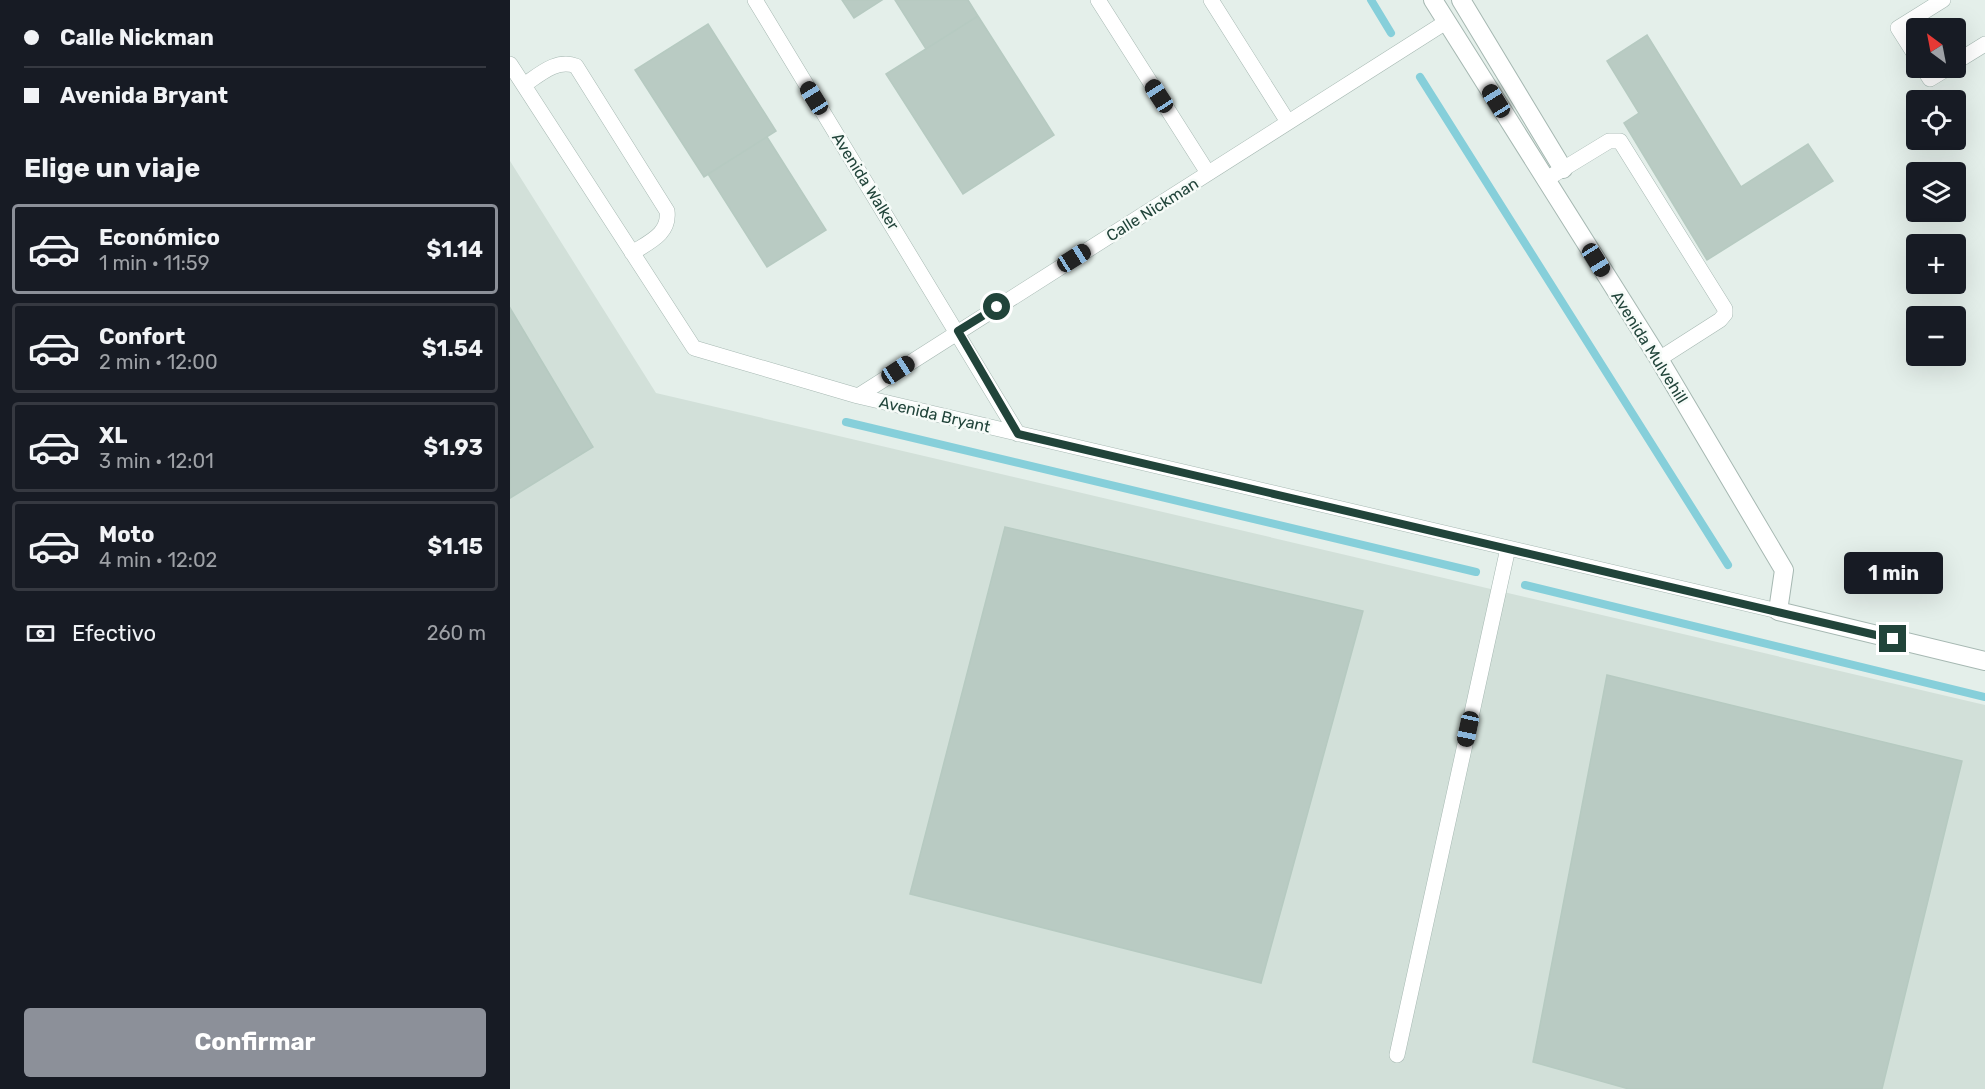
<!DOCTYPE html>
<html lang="es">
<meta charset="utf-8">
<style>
body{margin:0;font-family:Rubik,sans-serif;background:#20242c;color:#f1f3f6;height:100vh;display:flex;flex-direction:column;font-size:22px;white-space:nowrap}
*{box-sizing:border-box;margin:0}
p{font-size:20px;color:#9ea1a6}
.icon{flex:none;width:33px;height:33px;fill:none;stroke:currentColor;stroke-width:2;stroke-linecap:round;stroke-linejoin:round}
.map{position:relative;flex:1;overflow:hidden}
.panel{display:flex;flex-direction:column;background:#171b24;width:510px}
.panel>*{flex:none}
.top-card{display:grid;align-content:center;height:132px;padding:0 24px;background:#171b24}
.needle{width:39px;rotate:328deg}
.tools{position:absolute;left:1396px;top:18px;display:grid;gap:12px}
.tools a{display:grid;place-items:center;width:60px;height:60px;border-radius:6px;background:#171b24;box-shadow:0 6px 24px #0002;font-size:30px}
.end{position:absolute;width:27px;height:27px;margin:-14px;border:8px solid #21443a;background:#fff;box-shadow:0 0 0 3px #fff}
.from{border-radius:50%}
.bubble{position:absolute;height:42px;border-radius:6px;background:#171b24;box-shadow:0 6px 24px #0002;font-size:20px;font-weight:700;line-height:42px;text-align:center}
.car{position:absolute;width:18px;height:36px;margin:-18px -9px;border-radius:8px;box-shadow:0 0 4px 2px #0007;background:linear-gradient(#222 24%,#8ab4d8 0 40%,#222 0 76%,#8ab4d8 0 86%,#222 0)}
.top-card b{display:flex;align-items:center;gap:21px;height:57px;font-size:22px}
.top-card b+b{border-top:2px solid #363941}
.top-card i{width:15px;height:15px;background:#f1f3f6}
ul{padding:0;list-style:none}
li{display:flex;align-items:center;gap:18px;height:90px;margin:0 12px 9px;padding:0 12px;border:3px solid #363941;border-radius:6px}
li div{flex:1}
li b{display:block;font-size:22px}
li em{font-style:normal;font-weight:700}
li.active{border-color:#8c9099}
li>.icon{width:54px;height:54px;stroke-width:1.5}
h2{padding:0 24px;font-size:27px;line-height:72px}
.pay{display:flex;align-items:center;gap:15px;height:66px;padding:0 24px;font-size:22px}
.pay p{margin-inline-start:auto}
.cta{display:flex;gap:12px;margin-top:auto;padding:12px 24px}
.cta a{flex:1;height:69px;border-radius:6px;background:#8c9099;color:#fff;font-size:24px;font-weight:700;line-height:69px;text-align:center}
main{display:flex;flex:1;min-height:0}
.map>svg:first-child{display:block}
.built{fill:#d2e0d9}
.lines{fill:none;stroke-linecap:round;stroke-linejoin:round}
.stream{stroke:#86cfda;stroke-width:8}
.building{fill:#b9cbc3;stroke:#b6cac1;stroke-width:1.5}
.service-casing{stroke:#a6b8b2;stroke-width:16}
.pedestrian-casing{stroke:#a6b8b2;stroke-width:20}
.minor-casing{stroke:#a6b8b2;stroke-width:20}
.service{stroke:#fff;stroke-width:15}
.pedestrian{stroke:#fff;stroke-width:18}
.minor{stroke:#fff;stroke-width:18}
.route{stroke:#21443a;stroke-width:8}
.labels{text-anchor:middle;stroke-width:5;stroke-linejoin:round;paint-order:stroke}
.street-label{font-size:16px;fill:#21443a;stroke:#f6fbf8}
</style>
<main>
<section class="panel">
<div class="top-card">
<b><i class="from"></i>Calle Nickman</b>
<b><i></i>Avenida Bryant</b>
</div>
<h2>Elige un viaje</h2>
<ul>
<li class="active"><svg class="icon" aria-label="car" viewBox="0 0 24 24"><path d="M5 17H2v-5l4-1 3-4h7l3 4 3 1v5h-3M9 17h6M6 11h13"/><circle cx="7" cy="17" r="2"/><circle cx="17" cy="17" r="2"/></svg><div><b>Económico</b><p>1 min · 11:59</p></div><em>$1.14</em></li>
<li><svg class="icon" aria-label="car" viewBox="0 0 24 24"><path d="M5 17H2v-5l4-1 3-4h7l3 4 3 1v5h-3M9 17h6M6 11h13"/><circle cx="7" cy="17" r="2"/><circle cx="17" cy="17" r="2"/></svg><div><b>Confort</b><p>2 min · 12:00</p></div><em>$1.54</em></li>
<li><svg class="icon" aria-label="car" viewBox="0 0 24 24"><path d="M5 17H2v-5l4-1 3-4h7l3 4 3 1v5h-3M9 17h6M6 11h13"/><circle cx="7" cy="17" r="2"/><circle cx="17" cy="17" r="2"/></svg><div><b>XL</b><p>3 min · 12:01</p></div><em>$1.93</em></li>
<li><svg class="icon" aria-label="car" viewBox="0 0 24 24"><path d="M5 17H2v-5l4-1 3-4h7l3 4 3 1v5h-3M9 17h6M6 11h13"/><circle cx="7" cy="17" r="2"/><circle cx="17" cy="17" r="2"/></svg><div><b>Moto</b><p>4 min · 12:02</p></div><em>$1.15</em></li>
</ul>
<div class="pay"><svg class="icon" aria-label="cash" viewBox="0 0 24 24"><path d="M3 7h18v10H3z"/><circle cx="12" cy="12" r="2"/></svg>Efectivo<p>260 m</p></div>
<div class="cta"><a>Confirmar</a></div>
</section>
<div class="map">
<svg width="1475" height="1089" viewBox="0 0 1475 1089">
<rect width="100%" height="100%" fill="#e4efea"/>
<path class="built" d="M0,161L146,393L1475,705V1089H0Z"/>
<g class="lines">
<path class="stream" d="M861,0L881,33
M910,77L1218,565
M336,422L966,572
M1015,585L1475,697"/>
</g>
<path class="building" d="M332,0H372L344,18Z
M385,0H458L468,16L416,49Z
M468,16L544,135L453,194L376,74Z
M198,24L266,131L194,177L125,70Z
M1137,35L1231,187L1298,144L1323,181L1197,260L1114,123L1129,113L1097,61Z
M257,137L316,230L257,267L198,174Z
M0,308L83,447L0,498Z
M495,527L853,611L751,983L400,894Z
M1097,675L1452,761L1372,1089H1119L1023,1062Z"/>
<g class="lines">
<defs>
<path id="service" d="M245,0L508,434
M588,0L698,173
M701,0L778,122
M1407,58L1388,28L1433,0
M1446,62L1475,44
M0,64L184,348L348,396L1268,611
M1413,68L1420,79L1438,68
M14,85C29,75 47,58 66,66L157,211C160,234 139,242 122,253
M1035,180L1099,141H1110L1215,309V314L1210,320L1149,359
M348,396L936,22
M887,1055L998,548"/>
<path id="pedestrian" d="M951,0L1053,169"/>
<path id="minor" d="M923,0L1149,359L1274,570L1268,611L1475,661"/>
</defs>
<use href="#service" class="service-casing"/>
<use href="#pedestrian" class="pedestrian-casing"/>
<use href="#minor" class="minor-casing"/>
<use href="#service" class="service"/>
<use href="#pedestrian" class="pedestrian"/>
<use href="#minor" class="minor"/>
</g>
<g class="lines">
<path class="route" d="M487,307L448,331L508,434L1383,639"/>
</g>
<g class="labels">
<g class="street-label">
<text transform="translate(356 181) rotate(58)" y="6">Avenida Walker</text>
<text transform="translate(642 209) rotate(-32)" y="6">Calle Nickman</text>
<text transform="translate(1140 347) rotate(58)" y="6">Avenida Mulvehill</text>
<text transform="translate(425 414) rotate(13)" y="6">Avenida Bryant</text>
</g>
</g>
</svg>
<div class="tools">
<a><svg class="needle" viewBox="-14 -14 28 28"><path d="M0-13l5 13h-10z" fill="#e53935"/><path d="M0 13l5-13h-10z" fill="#9ea1a6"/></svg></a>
<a><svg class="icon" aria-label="locate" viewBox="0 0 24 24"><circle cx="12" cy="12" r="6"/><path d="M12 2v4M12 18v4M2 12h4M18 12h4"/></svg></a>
<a><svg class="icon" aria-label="layers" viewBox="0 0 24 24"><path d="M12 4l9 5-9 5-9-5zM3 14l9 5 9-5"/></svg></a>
<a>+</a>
<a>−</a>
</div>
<i class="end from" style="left:487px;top:307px"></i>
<i class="end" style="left:1383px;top:639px"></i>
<div class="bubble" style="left:1334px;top:552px;width:99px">1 min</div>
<i class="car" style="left:649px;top:96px;rotate:327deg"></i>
<i class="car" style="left:304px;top:98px;rotate:328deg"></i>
<i class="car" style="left:986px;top:101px;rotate:328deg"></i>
<i class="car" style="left:564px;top:258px;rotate:58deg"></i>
<i class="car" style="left:1086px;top:260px;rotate:148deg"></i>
<i class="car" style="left:388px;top:370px;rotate:57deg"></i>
<i class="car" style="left:958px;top:729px;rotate:192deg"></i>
</div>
</main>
